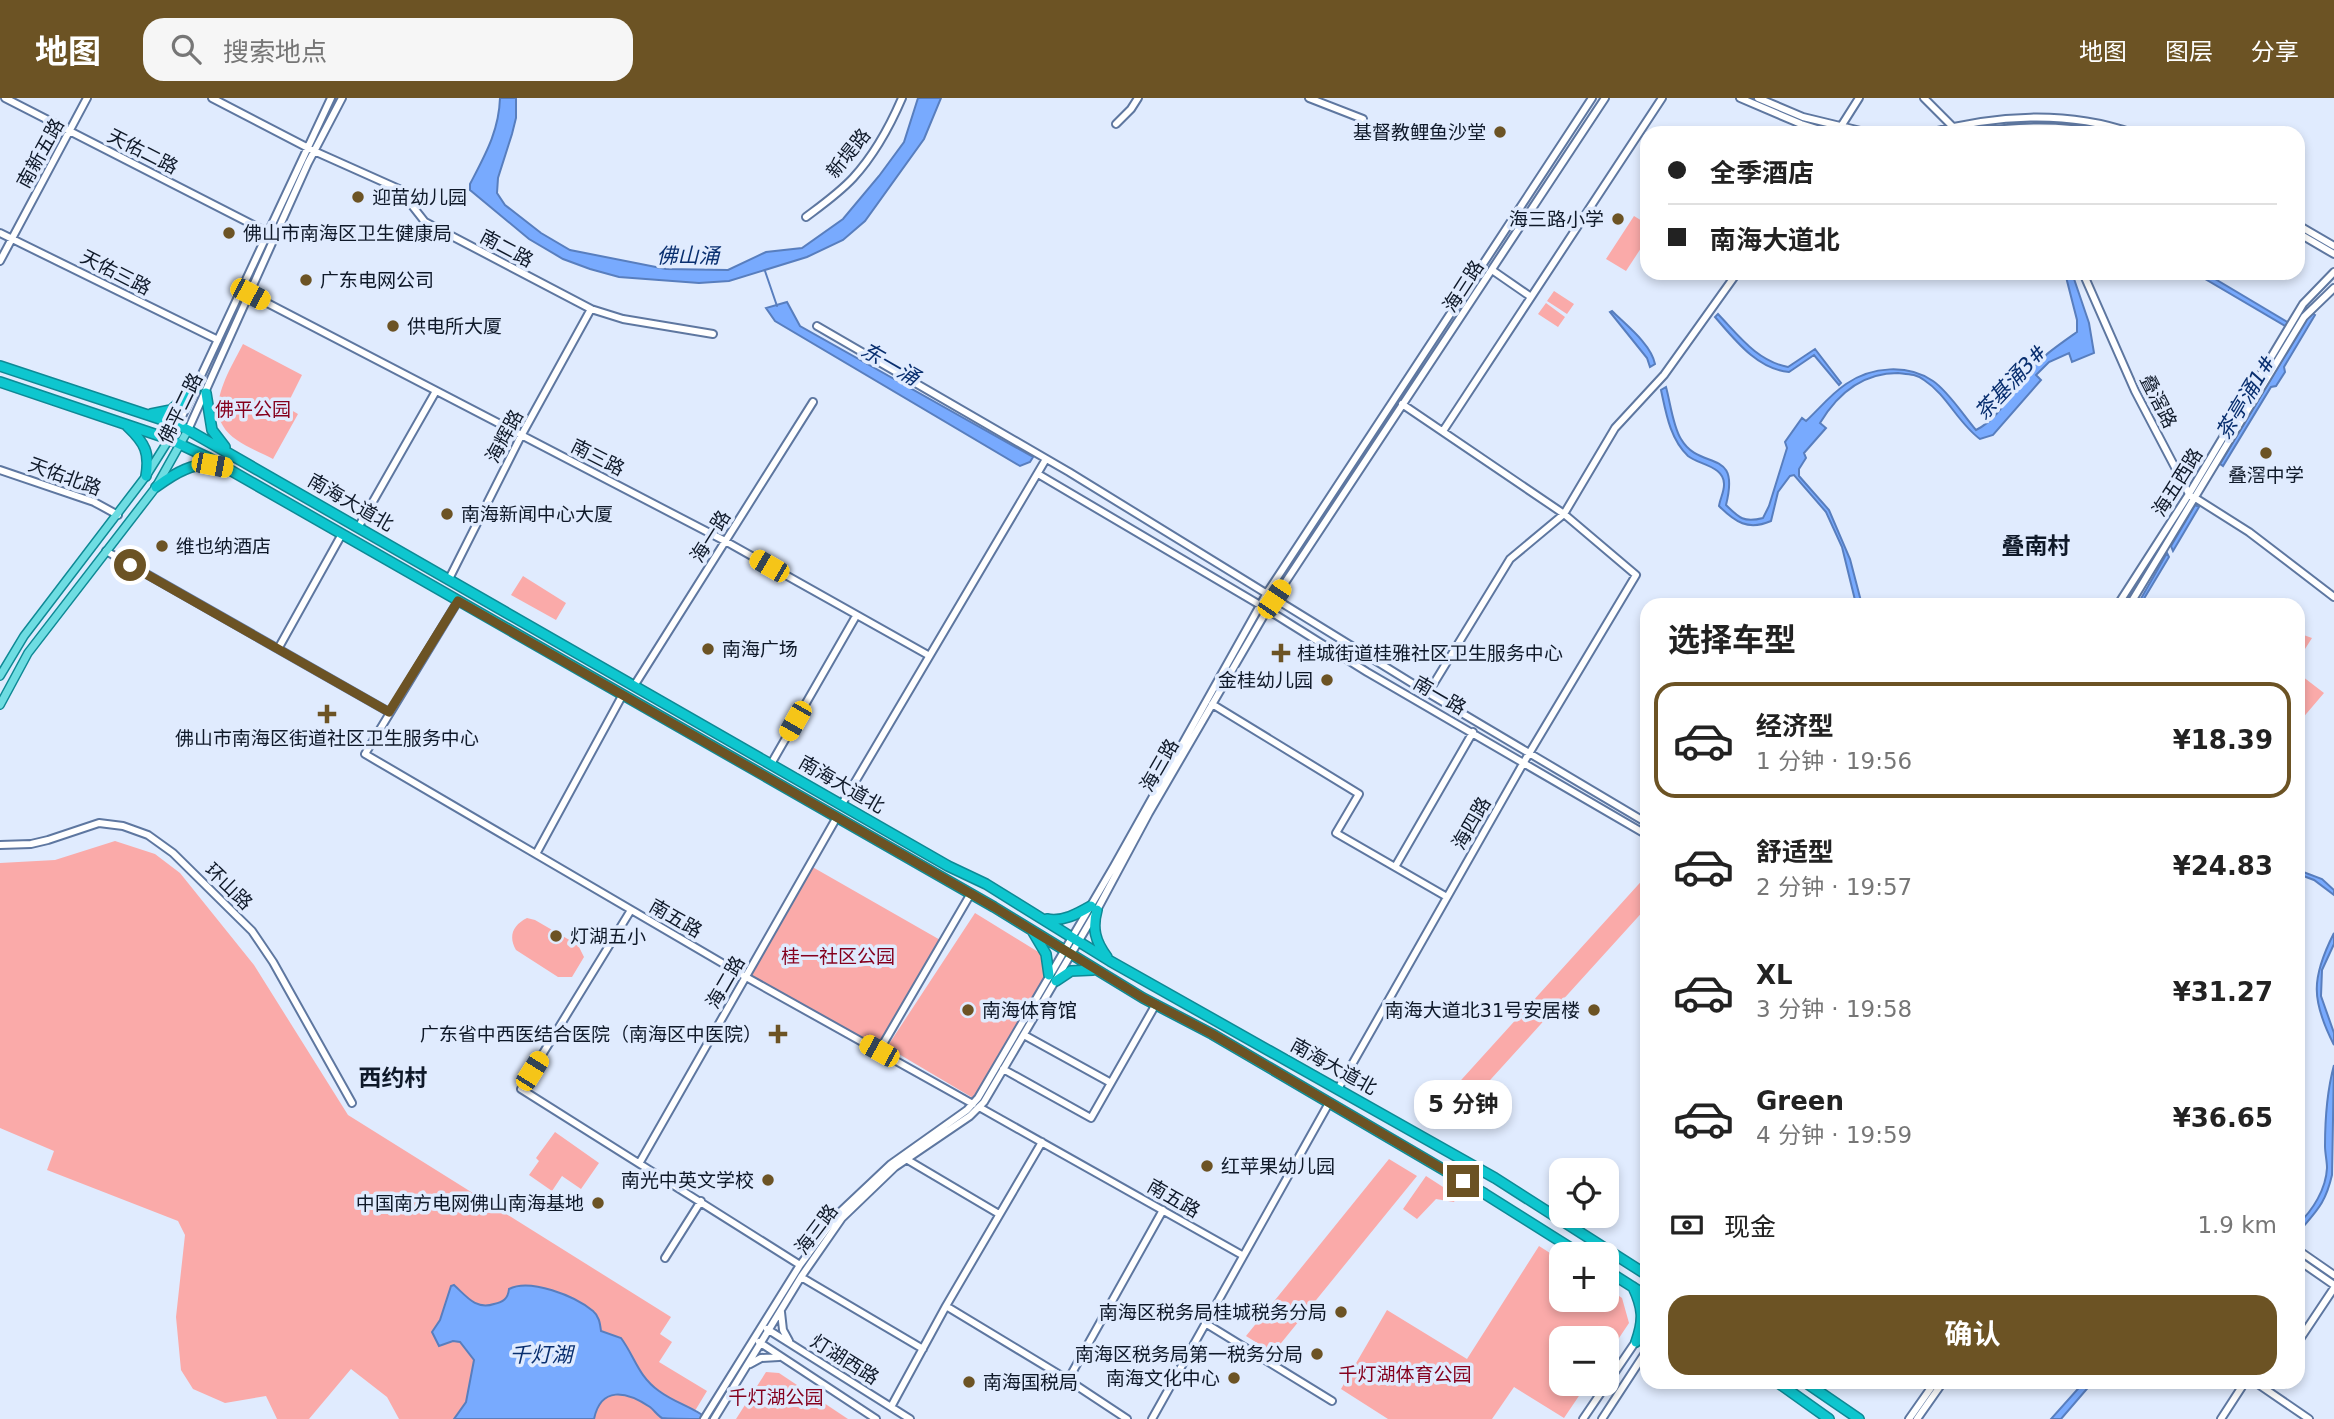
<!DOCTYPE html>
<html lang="zh">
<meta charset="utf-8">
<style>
body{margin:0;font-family:"DejaVu Sans","Noto Sans SC",sans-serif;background:#f6f6f6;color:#222;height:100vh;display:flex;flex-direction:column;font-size:26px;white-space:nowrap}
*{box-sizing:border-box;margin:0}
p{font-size:23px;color:#767676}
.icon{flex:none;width:38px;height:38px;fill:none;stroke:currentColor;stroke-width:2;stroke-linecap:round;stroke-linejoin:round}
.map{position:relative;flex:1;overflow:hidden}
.drawer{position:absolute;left:1640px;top:500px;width:665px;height:791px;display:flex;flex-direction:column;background:#fff;border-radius:21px;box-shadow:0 4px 10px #0003}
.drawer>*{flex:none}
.hud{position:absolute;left:1640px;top:28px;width:665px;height:154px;border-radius:21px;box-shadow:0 4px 10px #0003;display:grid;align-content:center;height:154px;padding:0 28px;background:#fff}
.buttons{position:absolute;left:1549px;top:1060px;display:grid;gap:14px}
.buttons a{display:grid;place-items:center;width:70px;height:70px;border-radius:14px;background:#fff;box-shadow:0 4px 10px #0003;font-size:35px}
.end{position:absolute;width:32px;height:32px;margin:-16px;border:9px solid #6c5324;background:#fff;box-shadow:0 0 0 4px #fff}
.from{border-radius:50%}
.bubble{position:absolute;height:49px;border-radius:21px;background:#fff;box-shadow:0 4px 10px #0003;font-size:23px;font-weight:700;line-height:49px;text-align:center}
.car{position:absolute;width:21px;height:42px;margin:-21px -10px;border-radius:9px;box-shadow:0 0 5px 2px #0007;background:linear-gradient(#f5c518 24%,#345 0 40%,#f5c518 0 76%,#345 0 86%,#f5c518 0)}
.hud b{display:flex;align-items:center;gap:24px;height:66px;font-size:26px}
.hud b+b{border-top:2px solid #e0e0e0}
.hud i{width:18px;height:18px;background:#222}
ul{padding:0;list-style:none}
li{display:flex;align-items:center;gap:21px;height:116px;margin:0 14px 10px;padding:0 14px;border:4px solid transparent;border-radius:21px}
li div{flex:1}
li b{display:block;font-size:26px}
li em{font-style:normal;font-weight:700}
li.selected{border-color:#6c5324}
li>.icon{width:63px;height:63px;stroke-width:1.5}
h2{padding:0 28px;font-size:32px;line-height:84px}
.pay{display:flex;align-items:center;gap:18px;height:77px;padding:0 28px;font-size:26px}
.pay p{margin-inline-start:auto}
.button{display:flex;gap:14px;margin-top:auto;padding:14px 28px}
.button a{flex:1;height:80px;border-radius:21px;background:#6c5324;color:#fff;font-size:28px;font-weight:700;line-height:80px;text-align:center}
header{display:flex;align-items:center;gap:42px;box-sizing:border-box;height:98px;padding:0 35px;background:#6c5324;color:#fff}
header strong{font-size:33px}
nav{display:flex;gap:38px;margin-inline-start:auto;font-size:24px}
.search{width:490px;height:63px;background:#f6f6f6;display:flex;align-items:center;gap:18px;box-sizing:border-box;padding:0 24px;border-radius:21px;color:#767676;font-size:26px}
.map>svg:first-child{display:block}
.green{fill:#faaaa9}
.water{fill:#78aafe;stroke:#587ebe;stroke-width:2}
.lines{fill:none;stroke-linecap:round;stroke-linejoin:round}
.stream{stroke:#587ebe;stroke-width:2}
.secondary-casing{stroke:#5e77a0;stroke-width:10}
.primary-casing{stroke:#0e8995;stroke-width:10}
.highway-casing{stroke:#0e8995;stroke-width:12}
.secondary{stroke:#fff;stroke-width:6}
.primary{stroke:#6edde2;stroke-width:7}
.highway{stroke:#0ec6cf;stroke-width:9}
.route{stroke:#6c5324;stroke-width:9}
.poi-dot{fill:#6c5324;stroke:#e0ebfe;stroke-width:2.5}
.labels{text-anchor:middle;stroke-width:7;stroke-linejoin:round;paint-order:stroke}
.poi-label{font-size:19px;fill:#0f1929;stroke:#e0ebfe;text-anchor:start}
.street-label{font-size:19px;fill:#0f1929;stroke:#e0ebfe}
.park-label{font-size:19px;fill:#85001d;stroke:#e0ebfe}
.water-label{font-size:21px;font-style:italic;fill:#092f6f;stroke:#e0ebfe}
.quarter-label{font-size:23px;font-weight:bold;fill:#0f1929;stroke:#e0ebfe}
</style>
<header>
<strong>地图</strong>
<div class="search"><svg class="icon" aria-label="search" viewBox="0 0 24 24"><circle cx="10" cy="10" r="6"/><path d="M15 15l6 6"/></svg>搜索地点</div>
<nav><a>地图</a><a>图层</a><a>分享</a></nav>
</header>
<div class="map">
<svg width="2334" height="1321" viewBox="0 0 2334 1321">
<rect width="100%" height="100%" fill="#e0ebfe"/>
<path class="green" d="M1634,118L1647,126V141L1626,173L1606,161Z
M1554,193L1574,206L1567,216L1547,203Z
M1546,205L1565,219L1558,229L1538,216Z
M243,246L302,277L286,309L298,316L273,361C258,353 232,344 223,328C208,305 232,268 243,246Z
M523,478L566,505L556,522L511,497Z
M2298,535L2312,540L2298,562Z
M2298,575L2324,595L2301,622L2298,620Z
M115,743L155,756L180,775L254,867L348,1017L671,1219L660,1236L672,1244L659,1264L707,1293L690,1321H399L387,1299L351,1271L309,1321H277L266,1298L225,1305L193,1291L181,1272L176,1219L185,1137L178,1123L47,1072L54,1053L0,1030V765L55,762Z
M809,767L942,843L879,953L746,879Z
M1647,777V809L1462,1013L1443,1002Z
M975,815L1040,855L1045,865L1046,876L973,1000L887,949Z
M527,820L535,822L578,847L584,859L572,879H558L516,852C508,838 513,827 527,820Z
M555,1034L599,1065L581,1091L562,1078L552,1093L529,1077L539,1063L536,1060Z
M1389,1061L1417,1078L1273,1255L1246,1238Z
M1426,1078L1457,1098L1454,1104L1436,1101L1417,1121L1403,1111Z
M1539,1148L1561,1162V1202H1606L1607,1190L1622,1200L1629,1225L1607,1258L1606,1241H1561V1286H1587L1564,1320L1514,1289L1492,1321H1388L1341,1291L1387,1212L1467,1261Z
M766,1274L779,1275L848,1321H736Z"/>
<path class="water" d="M500,0H516V20L512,36L498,80L497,95L505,107L541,135L570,152L666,171L728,172L766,154L802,150L843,121L879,78L904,44L918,0H941L924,41L865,123L843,142L807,159L729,183L699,185L619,179L590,171L563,161L529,141L470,92V86C485,57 499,33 500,0Z
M2065,175H2072L2089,225L2094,255L2072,264L2069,255L2049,264L2036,277L2041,282L1993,337L1980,341C1958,325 1947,297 1924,282C1917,276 1907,276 1898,275C1862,275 1838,295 1820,325L1826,330L1804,355L1806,360L1799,371V378L1829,412L1850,461L1862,507H1858L1855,502L1842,449L1826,414L1794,377L1790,378L1778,394L1771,423C1748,433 1735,424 1719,408C1720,401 1724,394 1724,387C1725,368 1699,367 1688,358C1670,341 1666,315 1661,292L1666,289C1670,303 1673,329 1681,341C1700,374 1741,348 1726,407C1739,420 1744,425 1763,420L1769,408L1787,350L1785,344L1802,320L1806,323C1819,311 1831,296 1846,286C1872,268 1908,266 1933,283C1948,293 1964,318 1976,332C1998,321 2009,298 2023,280C2038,261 2057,248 2077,234V222Z
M2195,175H2205L2289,225L2287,229Z
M787,204L800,228L1033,359L1030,364L1020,368L775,223L766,210Z
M1612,213C1626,227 1651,246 1655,266L1650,269L1647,260L1610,214Z
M2311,214L2315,217L2284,269L2285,274L2276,288L2271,289L2223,368L2220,366Z
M1718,216C1739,238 1757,263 1788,269L1815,251L1841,285L1839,287L1814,257L1789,274C1757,271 1735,242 1715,219Z
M2195,407L2199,409L2173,453L2171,448Z
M2167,455L2169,459L2142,504H2139Z
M2298,772L2322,781L2334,792V797L2314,782L2298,776Z
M2334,835V846L2322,872L2321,898L2334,935V947C2311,902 2311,880 2334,835Z
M2334,967L2332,1077C2325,1107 2316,1113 2298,1135V1126C2313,1112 2326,1091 2327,1070C2327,1063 2325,1055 2325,1048C2325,1021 2327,993 2334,967Z
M454,1187C467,1199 476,1212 494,1206C503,1204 508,1201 509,1191C530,1180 575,1198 593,1213C599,1218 600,1225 601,1233L621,1240C635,1259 638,1278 659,1293C675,1305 693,1309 708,1321C698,1321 670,1321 662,1320C658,1318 654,1312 650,1309C626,1293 601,1288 594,1321H454L466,1304L474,1262L460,1244L453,1243L439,1248L432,1234L440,1222L451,1188Z
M2084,1284L2092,1285L2061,1321H2051Z"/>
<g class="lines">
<path class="stream" d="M765,173L777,208"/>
<defs>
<path id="secondary" d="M5,0L267,134
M212,0L314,53L399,91L425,124L591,211L623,221L713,236
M1309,0L1363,21
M1740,0L1801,26L1830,35
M1758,0L1803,19L1869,35
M1924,0L1959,35
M1116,26L1131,11L1138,0
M1840,30L1859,0
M1929,35C1994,17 2067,12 2132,35
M1974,35C2017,28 2058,27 2101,35
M806,119C822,107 839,95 853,80C874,57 890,28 902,0
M2298,127L2334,148
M0,135L218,242
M2298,135L2334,156
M0,163L87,0
M1492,172L1531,199
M2083,175L2135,293L2189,396L2249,434L2334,499
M250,196L725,443L928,557
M817,228L1069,374L1428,595L1647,725
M178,327L331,0
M188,332L308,65L342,0
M1443,333L1662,0
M0,372L94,404L118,417
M1038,376L1260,507L1367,574L1647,737
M359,428L436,293
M106,453L389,614
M449,481L521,338L591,211
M458,503L365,656L746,879L973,1006
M2117,508L2189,396L2303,206L2334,174
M2129,508L2304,219L2334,190
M278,551L342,436
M634,588L813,304
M1428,595L1510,461L1564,416L1615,330L1664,277L1737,175
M1212,606L1359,696L1336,735L1447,799
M771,666L856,518
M842,706L1046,361
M0,747L31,746L48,742L99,725L123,728L148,737L173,755L252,833L273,864L352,1005
M536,756L622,598
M1395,769L1473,634
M631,812L521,991L800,1167
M1024,937L1111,985
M879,953L970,797
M1003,971L1091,1020L1156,906
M1338,991L1524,664L1636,477L1564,416L1402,306
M979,1009L1242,1157
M906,1061L999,1116
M640,1064L837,719
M2298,1152L2334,1177
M665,1160L701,1103
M2298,1162L2334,1187
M801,1179L923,1251
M946,1208L1065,1280L1127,1321
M781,1214L783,1232L789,1243
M1205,1225L1332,1303
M767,1231L910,1321
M759,1244L876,1321
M2298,1244L2334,1190
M750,1266L761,1260L779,1259
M1068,1282L1163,1112
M2255,1284L2309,1321
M891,1309L946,1208L1042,1044
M704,1321L800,1167L838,1116L891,1066L967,1012L978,1000L1114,768L1267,495L1592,0
M714,1321L801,1179L842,1120L895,1069L970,1018L984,1004L1097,812L1149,715L1267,512L1605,0
M1152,1321L1329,1005
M1583,1321L1647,1227
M1602,1321L1647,1252
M1909,1321L1935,1284
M1917,1321L1943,1284
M2221,1321L2245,1284"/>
<path id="primary" d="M0,578L24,538L146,378L178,327
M0,607L28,555L156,389L188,332"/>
<path id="highway" d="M0,268L178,327L188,332L948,768L986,786L1110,863L1495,1080L1647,1177
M0,284L169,341L209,360L994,809L1143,900L1212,936L1485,1096L1582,1157
M206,295L212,332L225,349
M151,316L171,312L196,290
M128,329C145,345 150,355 146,378
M156,389C175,375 194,363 218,368
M1097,812C1092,830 1095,843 1107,859
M1047,821C1063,824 1077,816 1091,808
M1033,834L1046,856L1049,877
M1056,883L1071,873L1093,872
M1606,1172L1647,1198
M1633,1189C1643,1210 1644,1222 1636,1244
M1777,1284L1829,1321
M1805,1284L1859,1321"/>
</defs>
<use href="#secondary" class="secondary-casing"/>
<use href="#primary" class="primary-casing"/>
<use href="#highway" class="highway-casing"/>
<use href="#secondary" class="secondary"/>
<use href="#primary" class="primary"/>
<use href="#highway" class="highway"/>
</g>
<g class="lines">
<path class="route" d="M130,467L389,614L458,503L994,809L1143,900L1212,936L1463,1083"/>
</g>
<g class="poi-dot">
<circle cx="1500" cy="34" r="7"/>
<circle cx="358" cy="99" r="7"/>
<circle cx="1618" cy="121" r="7"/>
<circle cx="229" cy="135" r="7"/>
<circle cx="306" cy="182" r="7"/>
<circle cx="393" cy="228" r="7"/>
<circle cx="2266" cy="355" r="7"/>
<circle cx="447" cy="416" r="7"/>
<circle cx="162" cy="448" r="7"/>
<circle cx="708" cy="551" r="7"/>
<path d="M1277.5 544.5h7v7h7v7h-7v7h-7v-7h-7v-7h7z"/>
<circle cx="1327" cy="582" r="7"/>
<path d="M323.5 605.5h7v7h7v7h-7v7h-7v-7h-7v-7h7z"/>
<circle cx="556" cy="838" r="7"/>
<circle cx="968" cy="912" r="7"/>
<circle cx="1594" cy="912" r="7"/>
<path d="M774.5 925.5h7v7h7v7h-7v7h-7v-7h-7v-7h7z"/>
<circle cx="1207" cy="1068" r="7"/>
<circle cx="768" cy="1082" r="7"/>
<circle cx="598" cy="1105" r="7"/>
<circle cx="1341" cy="1214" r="7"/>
<circle cx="1317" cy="1256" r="7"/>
<circle cx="1234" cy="1280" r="7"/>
<circle cx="969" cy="1284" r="7"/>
</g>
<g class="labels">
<g class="poi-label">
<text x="1486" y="41" text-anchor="end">基督教鲤鱼沙堂</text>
<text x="372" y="106">迎苗幼儿园</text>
<text x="1604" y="128" text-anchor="end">海三路小学</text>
<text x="243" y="142">佛山市南海区卫生健康局</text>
<text x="320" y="189">广东电网公司</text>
<text x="407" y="235">供电所大厦</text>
<text x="2266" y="384" text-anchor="middle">叠滘中学</text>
<text x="461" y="423">南海新闻中心大厦</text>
<text x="176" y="455">维也纳酒店</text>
<text x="722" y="558">南海广场</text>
<text x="1297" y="562">桂城街道桂雅社区卫生服务中心</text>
<text x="1313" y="589" text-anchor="end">金桂幼儿园</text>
<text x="327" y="647" text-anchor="middle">佛山市南海区街道社区卫生服务中心</text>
<text x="570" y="845">灯湖五小</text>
<text x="982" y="919">南海体育馆</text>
<text x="1580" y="919" text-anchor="end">南海大道北31号安居楼</text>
<text x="762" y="943" text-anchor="end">广东省中西医结合医院（南海区中医院）</text>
<text x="1221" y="1075">红苹果幼儿园</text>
<text x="754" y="1089" text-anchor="end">南光中英文学校</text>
<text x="584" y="1112" text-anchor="end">中国南方电网佛山南海基地</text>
<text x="1327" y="1221" text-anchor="end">南海区税务局桂城税务分局</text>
<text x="1303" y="1263" text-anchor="end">南海区税务局第一税务分局</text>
<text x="1220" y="1287" text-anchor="end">南海文化中心</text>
<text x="983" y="1291">南海国税局</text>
</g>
<g class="street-label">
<text transform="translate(143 53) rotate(27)" y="7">天佑二路</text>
<text transform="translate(40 55) rotate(-61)" y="7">南新五路</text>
<text transform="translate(848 55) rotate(-51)" y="7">新堤路</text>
<text transform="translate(507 150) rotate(28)" y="7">南二路</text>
<text transform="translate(116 174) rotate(27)" y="7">天佑三路</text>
<text transform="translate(1463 188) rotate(-57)" y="7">海三路</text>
<text transform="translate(2159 303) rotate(63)" y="7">叠滘路</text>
<text transform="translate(180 310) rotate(-64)" y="7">佛平二路</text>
<text transform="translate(504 338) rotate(-62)" y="7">海辉路</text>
<text transform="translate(598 359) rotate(27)" y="7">南三路</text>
<text transform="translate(65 378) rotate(20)" y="7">天佑北路</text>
<text transform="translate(2177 384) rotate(-58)" y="7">海五西路</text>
<text transform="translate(351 404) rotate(30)" y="7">南海大道北</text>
<text transform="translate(710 438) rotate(-58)" y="7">海一路</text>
<text transform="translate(1440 597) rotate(30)" y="7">南一路</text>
<text transform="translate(1159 667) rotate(-60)" y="7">海三路</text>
<text transform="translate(842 686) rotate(30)" y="7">南海大道北</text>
<text transform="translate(1471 725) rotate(-60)" y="7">海四路</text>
<text transform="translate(229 788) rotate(44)" y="7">环山路</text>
<text transform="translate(676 820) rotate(30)" y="7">南五路</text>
<text transform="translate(725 884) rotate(-60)" y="7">海二路</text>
<text transform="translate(1334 968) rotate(29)" y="7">南海大道北</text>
<text transform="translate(1174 1100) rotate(30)" y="7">南五路</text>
<text transform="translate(816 1131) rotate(-53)" y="7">海三路</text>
<text transform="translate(845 1261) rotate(32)" y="7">灯湖西路</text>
</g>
<g class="park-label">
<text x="253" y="318">佛平公园</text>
<text x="838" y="865">桂一社区公园</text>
<text x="1405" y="1283">千灯湖体育公园</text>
<text x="776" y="1306">千灯湖公园</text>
</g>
<g class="water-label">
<text x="688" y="165">佛山涌</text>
<text transform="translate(890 266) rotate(30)" y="7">东一涌</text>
<text transform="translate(2011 284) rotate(-47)" y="7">茶基涌3#</text>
<text transform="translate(2246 299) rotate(-59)" y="7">茶亭涌1#</text>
<text x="541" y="1264">千灯湖</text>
</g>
<g class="quarter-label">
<text x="2036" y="456">叠南村</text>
<text x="393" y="988">西约村</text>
</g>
</g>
</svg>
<div class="buttons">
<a><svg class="icon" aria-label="locate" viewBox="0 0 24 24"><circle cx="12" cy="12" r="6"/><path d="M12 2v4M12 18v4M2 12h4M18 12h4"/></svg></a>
<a>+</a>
<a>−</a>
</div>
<i class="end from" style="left:130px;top:467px"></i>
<i class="end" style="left:1463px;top:1083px"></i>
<div class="bubble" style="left:1414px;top:982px;width:98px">5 分钟</div>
<i class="car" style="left:250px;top:196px;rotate:118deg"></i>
<i class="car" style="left:212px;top:367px;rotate:101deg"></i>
<i class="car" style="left:769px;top:468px;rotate:300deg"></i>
<i class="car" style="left:1274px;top:501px;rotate:34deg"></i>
<i class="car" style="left:795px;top:623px;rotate:210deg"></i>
<i class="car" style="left:879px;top:953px;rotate:299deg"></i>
<i class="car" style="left:532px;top:973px;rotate:32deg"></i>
<div class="hud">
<b><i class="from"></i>全季酒店</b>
<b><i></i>南海大道北</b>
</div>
<section class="drawer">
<h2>选择车型</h2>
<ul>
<li class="selected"><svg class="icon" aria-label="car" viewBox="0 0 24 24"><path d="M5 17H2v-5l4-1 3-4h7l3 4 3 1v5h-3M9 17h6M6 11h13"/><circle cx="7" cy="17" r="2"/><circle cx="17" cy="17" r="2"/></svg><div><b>经济型</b><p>1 分钟 · 19:56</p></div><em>¥18.39</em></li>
<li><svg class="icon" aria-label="car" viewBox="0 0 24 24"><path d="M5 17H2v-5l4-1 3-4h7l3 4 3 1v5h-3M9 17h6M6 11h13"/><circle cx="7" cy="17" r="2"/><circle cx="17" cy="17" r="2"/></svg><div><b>舒适型</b><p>2 分钟 · 19:57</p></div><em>¥24.83</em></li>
<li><svg class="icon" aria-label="car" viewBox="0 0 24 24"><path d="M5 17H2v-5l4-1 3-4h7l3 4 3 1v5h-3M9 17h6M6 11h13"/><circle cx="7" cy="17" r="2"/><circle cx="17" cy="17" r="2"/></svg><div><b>XL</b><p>3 分钟 · 19:58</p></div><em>¥31.27</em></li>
<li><svg class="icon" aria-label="car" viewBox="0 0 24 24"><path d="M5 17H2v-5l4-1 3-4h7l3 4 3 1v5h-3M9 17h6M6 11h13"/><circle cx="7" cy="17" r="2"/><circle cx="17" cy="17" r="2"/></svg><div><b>Green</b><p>4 分钟 · 19:59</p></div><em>¥36.65</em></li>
</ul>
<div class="pay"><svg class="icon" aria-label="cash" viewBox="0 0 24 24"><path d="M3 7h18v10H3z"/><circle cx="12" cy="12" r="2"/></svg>现金<p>1.9 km</p></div>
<div class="button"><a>确认</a></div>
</section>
</div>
